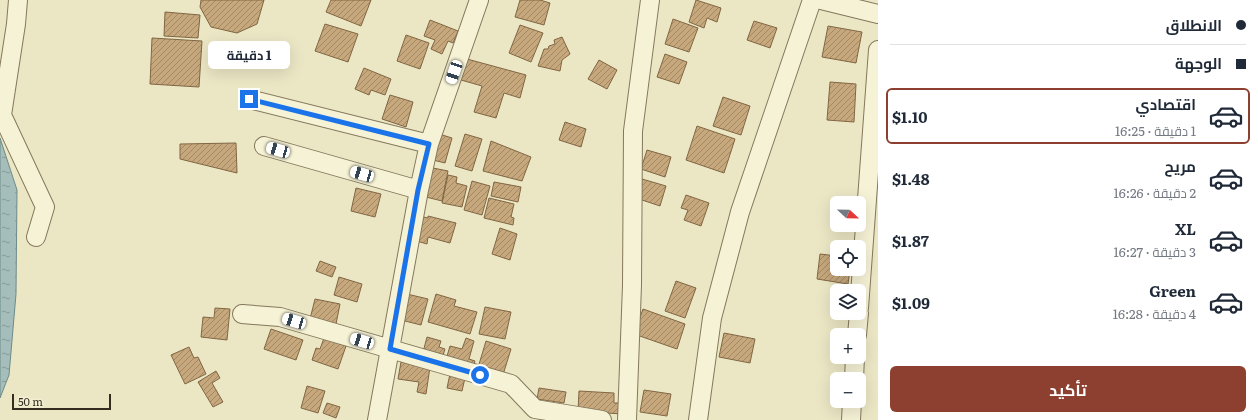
<!DOCTYPE html>
<html lang="ar">
<meta charset="utf-8">
<style>
body{margin:0;font-family:Literata,Cairo,serif;background:#f2f2f3;color:#1f2937;direction:rtl;height:100vh;display:flex;flex-direction:column;font-size:15px;white-space:nowrap}
*{box-sizing:border-box;margin:0}
p{font-size:13px;color:#747a83}
.icon{flex:none;width:22px;height:22px;fill:none;stroke:currentColor;stroke-width:2;stroke-linecap:round;stroke-linejoin:round}
.map{position:relative;flex:1;overflow:hidden;direction:ltr}
.sheet{display:flex;flex-direction:column;background:#fff;width:380px}
.sheet>*{flex:none}
.top-card{display:grid;align-content:center;height:88px;padding:0 12px;background:#fff}
.needle{width:26px;rotate:112deg}
.tools{position:absolute;left:830px;top:196px;display:grid;gap:8px}
.tools a{display:grid;place-items:center;width:36px;height:36px;border-radius:6px;background:#fff;box-shadow:0 4px 16px #0002;font-size:20px}
.scale{position:absolute;left:12px;bottom:10px;width:99px;box-sizing:border-box;padding-left:4px;border:2px solid #352d1f;border-top:0;font-size:11px;line-height:14px;white-space:nowrap;color:#352d1f;-webkit-text-stroke:3px #f3efd3;paint-order:stroke}
.end{position:absolute;width:18px;height:18px;margin:-9px;border:5px solid #1a73e8;background:#fff;box-shadow:0 0 0 2px #fff}
.from{border-radius:50%}
.bubble{position:absolute;height:28px;border-radius:6px;background:#fff;box-shadow:0 4px 16px #0002;font-size:13px;font-weight:700;line-height:28px;text-align:center;direction:rtl}
.car{position:absolute;width:12px;height:24px;margin:-12px -6px;border-radius:5px;box-shadow:0 0 3px 1px #0007;background:linear-gradient(#fff 24%,#345 0 40%,#fff 0 76%,#345 0 86%,#fff 0)}
.top-card b{display:flex;align-items:center;gap:14px;height:38px;font-size:15px}
.top-card b+b{border-top:1px solid #e0e1e3}
.top-card i{width:10px;height:10px;background:#1f2937}
ul{padding:0;list-style:none}
li{display:flex;align-items:center;gap:12px;height:56px;margin:0 8px 6px;padding:0 4px;border:2px solid transparent;border-radius:6px}
li div{flex:1}
li b{display:block;font-size:15px}
li em{font-style:normal;font-weight:700}
li.current{border-color:#8e4030}
li>.icon{width:36px;height:36px;stroke-width:1.5}
.button{display:flex;gap:8px;margin-top:auto;padding:8px 12px}
.button a{flex:1;height:46px;border-radius:6px;background:#8e4030;color:#fff;font-size:16px;font-weight:700;line-height:46px;text-align:center}
main{display:flex;flex:1;min-height:0}
.map>svg:first-child{display:block}
.water{fill:url(#water-ripples);stroke:#6d8b89}
.building{fill:url(#building-hatch);stroke:#816643}
.lines{fill:none;stroke-linecap:round;stroke-linejoin:round}
.minor-casing{stroke:#84785c;stroke-width:20}
.minor{stroke:#f6f2d6;stroke-width:18}
.route{stroke:#1a73e8;stroke-width:5}
</style>
<main>
<section class="sheet">
<div class="top-card">
<b><i class="from"></i>الانطلاق</b>
<b><i></i>الوجهة</b>
</div>
<ul>
<li class="current"><svg class="icon" aria-label="car" viewBox="0 0 24 24"><path d="M5 17H2v-5l4-1 3-4h7l3 4 3 1v5h-3M9 17h6M6 11h13"/><circle cx="7" cy="17" r="2"/><circle cx="17" cy="17" r="2"/></svg><div><b>اقتصادي</b><p>1 دقيقة · 16:25</p></div><em>$1.10</em></li>
<li><svg class="icon" aria-label="car" viewBox="0 0 24 24"><path d="M5 17H2v-5l4-1 3-4h7l3 4 3 1v5h-3M9 17h6M6 11h13"/><circle cx="7" cy="17" r="2"/><circle cx="17" cy="17" r="2"/></svg><div><b>مريح</b><p>2 دقيقة · 16:26</p></div><em>$1.48</em></li>
<li><svg class="icon" aria-label="car" viewBox="0 0 24 24"><path d="M5 17H2v-5l4-1 3-4h7l3 4 3 1v5h-3M9 17h6M6 11h13"/><circle cx="7" cy="17" r="2"/><circle cx="17" cy="17" r="2"/></svg><div><b>XL</b><p>3 دقيقة · 16:27</p></div><em>$1.87</em></li>
<li><svg class="icon" aria-label="car" viewBox="0 0 24 24"><path d="M5 17H2v-5l4-1 3-4h7l3 4 3 1v5h-3M9 17h6M6 11h13"/><circle cx="7" cy="17" r="2"/><circle cx="17" cy="17" r="2"/></svg><div><b>Green</b><p>4 دقيقة · 16:28</p></div><em>$1.09</em></li>
</ul>
<div class="button"><a>تأكيد</a></div>
</section>
<div class="map">
<svg width="878" height="420" viewBox="0 0 878 420">
<defs>
<pattern id="water-ripples" width="26" height="14" patternUnits="userSpaceOnUse"><rect width="26" height="14" fill="#a5bebb"/><path d="M2 4q2-2 4 0t4 0M15 11q2-2 4 0t4 0" fill="none" stroke="#879b97"/></pattern>
<pattern id="building-hatch" width="6" height="6" patternUnits="userSpaceOnUse"><rect width="6" height="6" fill="#c6a87c"/><path d="M-1 1l2-2M0 6l6-6M5 7l2-2" fill="none" stroke="#a28965"/></pattern>
</defs>
<rect width="100%" height="100%" fill="#ebe6c4"/>
<path class="water" d="M0,138L17,190L16,294L9,375L0,398Z"/>
<path class="building" d="M201,0H264L257,24L237,33L211,27L200,7Z
M331,0H371L361,26L326,12Z
M520,0H540L550,3L544,25L515,17Z
M696,0L721,8L717,22L707,18L704,28L689,22Z
M165,12L200,15L198,38L164,36Z
M673,19L698,28L689,52L665,44Z
M430,20L458,31L453,43L448,41L442,54L431,49L435,40L424,36Z
M754,21L777,28L770,48L747,40Z
M325,24L358,34L348,62L315,51Z
M520,25L543,33L531,62L509,53Z
M828,26L862,32L856,63L822,57Z
M406,35L429,43L420,69L397,61Z
M562,37L570,54L562,60L560,71L538,66L544,49H548L549,46L555,44L554,40Z
M152,38L202,41L199,87L150,84Z
M665,54L687,62L679,84L657,77Z
M467,59L526,75L520,98L504,93L496,118L474,112L482,86L461,80Z
M599,60L617,70L607,89L588,79Z
M364,68L391,79L385,95L371,90L369,95L355,89Z
M830,82L856,84L854,122L827,120Z
M390,95L413,102L406,127L382,119Z
M723,97L750,106L741,135L713,126Z
M565,122L586,129L581,147L559,140Z
M697,126L735,139L724,173L686,160Z
M436,133L452,138L445,163L429,159Z
M465,134L482,139L472,171L455,166Z
M491,141L531,157L522,181L483,171Z
M236,143L237,173L180,159V144Z
M647,150L671,157L665,177L641,169Z
M428,167L448,171L442,201L422,196Z
M448,175L457,177L456,183L467,186L462,207L442,203Z
M642,179L666,186L660,206L636,198Z
M472,181L490,186L482,215L464,210Z
M494,182L521,187L518,202L491,196Z
M356,188L381,194L375,217L351,211Z
M686,195L709,203L701,226L684,220L688,210L681,208Z
M489,198L514,204L511,217L514,218L513,225L484,218Z
M419,216L428,218V216L456,223L450,243L428,237L427,244L413,240Z
M500,228L517,234L510,260L492,254Z
M820,254L837,256V269H850L848,284L817,279Z
M320,261L336,267L332,277L316,271Z
M339,277L362,284L357,302L334,295Z
M676,281L696,288L685,318L665,311Z
M407,294L428,299L421,325L401,320Z
M436,294L456,300L454,306L477,312L470,334L428,322Z
M315,299L340,304L336,324L310,319Z
M485,307L511,312L505,339L479,334Z
M215,308L230,309L227,340L201,337L203,317L214,318Z
M643,309L685,324L677,349L634,334Z
M271,329L303,340L296,360L264,349Z
M724,333L755,339L750,363L719,357Z
M427,337L441,341L439,347L445,349L441,362L422,356Z
M324,338L346,346L338,369L312,360L316,348L320,349Z
M466,338L474,341L469,359L475,361L472,371L445,363L450,346L462,349Z
M486,341L511,349L502,378L477,371Z
M189,347L194,358L198,357L206,374L185,384L171,355Z
M401,362L430,367L426,394L417,392L419,382L398,379Z
M216,371L220,378L212,383L223,402L213,407L198,382Z
M450,374L465,378L462,391L447,388Z
M307,386L325,391L318,413L301,408Z
M539,388L566,392L564,403L537,399Z
M644,390L671,394L667,416L640,412Z
M579,391L614,393V403H622V414L578,411Z
M327,403L340,407L336,418L323,413Z"/>
<g class="lines">
<defs>
<path id="minor" d="M18,0L16,24L2,115L45,207L36,237
M821,0L878,14
M249,99L429,144
M264,146L419,190
M859,308L878,50
M242,314L280,317L511,384L535,409L602,420
M857,335L859,313
M854,379L855,357
M377,420L419,190L429,144L479,0
M627,420L632,285L633,131L650,0
M698,420L712,318L740,212L812,0
M851,420L852,401"/>
</defs>
<use href="#minor" class="minor-casing"/>
<use href="#minor" class="minor"/>
</g>
<g class="lines">
<path class="route" d="M249,99L429,144L418,190L390,349L480,375"/>
</g>
</svg>
<div class="tools">
<a><svg class="needle" viewBox="-14 -14 28 28"><path d="M0-13l5 13h-10z" fill="#e53935"/><path d="M0 13l5-13h-10z" fill="#747a83"/></svg></a>
<a><svg class="icon" aria-label="locate" viewBox="0 0 24 24"><circle cx="12" cy="12" r="6"/><path d="M12 2v4M12 18v4M2 12h4M18 12h4"/></svg></a>
<a><svg class="icon" aria-label="layers" viewBox="0 0 24 24"><path d="M12 4l9 5-9 5-9-5zM3 14l9 5 9-5"/></svg></a>
<a>+</a>
<a>−</a>
</div>
<div class="scale">50 m</div>
<i class="end from" style="left:480px;top:375px"></i>
<i class="end" style="left:249px;top:99px"></i>
<div class="bubble" style="left:208px;top:41px;width:82px">1 دقيقة</div>
<i class="car" style="left:454px;top:72px;rotate:199deg"></i>
<i class="car" style="left:278px;top:150px;rotate:286deg"></i>
<i class="car" style="left:362px;top:174px;rotate:286deg"></i>
<i class="car" style="left:294px;top:321px;rotate:287deg"></i>
<i class="car" style="left:362px;top:341px;rotate:287deg"></i>
</div>
</main>
